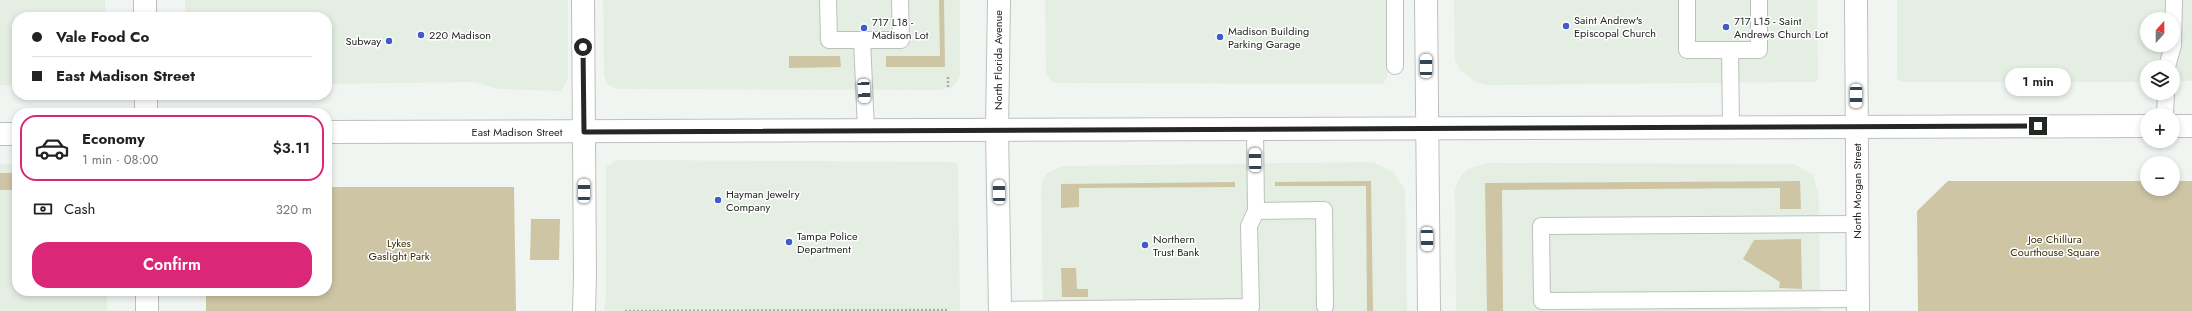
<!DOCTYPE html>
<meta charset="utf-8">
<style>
body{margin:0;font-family:Jost,sans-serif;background:#f6f6f6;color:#222;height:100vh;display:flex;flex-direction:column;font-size:15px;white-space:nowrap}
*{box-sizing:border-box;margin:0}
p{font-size:13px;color:#767676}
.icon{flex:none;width:22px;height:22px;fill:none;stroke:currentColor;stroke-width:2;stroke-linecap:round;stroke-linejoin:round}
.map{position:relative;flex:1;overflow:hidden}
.panel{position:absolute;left:12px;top:108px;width:320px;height:188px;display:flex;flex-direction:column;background:#fff;border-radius:16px;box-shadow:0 2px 6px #0003}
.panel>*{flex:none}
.banner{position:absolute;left:12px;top:12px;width:320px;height:88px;border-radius:16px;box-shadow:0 2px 6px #0003;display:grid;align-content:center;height:88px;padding:0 20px;background:#fff}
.needle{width:26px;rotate:21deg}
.controls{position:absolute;left:2140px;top:12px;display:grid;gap:8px}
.controls a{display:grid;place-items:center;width:40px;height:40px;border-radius:50%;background:#fff;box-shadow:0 2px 6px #0003;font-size:20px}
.end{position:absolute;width:18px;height:18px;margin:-9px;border:5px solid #252725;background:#fff;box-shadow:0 0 0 2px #fff}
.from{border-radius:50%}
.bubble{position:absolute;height:28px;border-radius:14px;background:#fff;box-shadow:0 2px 6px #0003;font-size:13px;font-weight:600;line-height:28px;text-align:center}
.car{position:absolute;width:12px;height:24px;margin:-12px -6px;border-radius:5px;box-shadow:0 0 3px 1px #0007;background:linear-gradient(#fff 24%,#345 0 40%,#fff 0 76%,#345 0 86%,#fff 0)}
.banner b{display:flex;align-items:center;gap:14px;height:38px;font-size:15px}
.banner b+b{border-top:1px solid #e0e0e0}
.banner i{width:10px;height:10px;background:#222}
ul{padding:7px 0 0;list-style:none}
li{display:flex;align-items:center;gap:12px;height:66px;margin:0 8px 6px;padding:0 12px;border:2px solid transparent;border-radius:16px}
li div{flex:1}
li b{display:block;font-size:15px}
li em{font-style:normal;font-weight:600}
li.on{border-color:#db2777}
li>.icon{width:36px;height:36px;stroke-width:1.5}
.pay{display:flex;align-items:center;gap:10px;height:44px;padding:0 20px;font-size:15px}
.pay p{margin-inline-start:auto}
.cta{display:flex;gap:8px;margin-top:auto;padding:8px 20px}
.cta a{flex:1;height:46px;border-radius:16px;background:#db2777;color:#fff;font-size:16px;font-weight:600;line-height:46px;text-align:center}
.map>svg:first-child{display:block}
.built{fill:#e4eee3;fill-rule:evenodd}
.green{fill:#cec5a5}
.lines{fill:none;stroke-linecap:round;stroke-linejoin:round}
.service-casing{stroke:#bdc1bd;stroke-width:18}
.minor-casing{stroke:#bdc1bd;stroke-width:24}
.tertiary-casing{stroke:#bdc1bd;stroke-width:24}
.primary-casing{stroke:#bdc1bd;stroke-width:24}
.path{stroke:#a8aba8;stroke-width:2.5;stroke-dasharray:2 2;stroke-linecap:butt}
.service{stroke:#fff;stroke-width:16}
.minor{stroke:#fff;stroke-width:22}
.tertiary{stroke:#fff;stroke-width:22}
.primary{stroke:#fff;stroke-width:22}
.route{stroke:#252725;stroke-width:5}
.poi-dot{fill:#415acd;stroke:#fff;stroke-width:1.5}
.labels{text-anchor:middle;stroke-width:3;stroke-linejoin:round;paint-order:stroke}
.poi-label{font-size:11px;fill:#252725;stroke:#fff;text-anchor:start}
.street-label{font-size:11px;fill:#252725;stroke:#fff}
.park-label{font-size:11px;fill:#382e05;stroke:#fff}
</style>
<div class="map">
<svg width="2192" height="311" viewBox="0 0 2192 311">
<rect width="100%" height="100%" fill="#f1f5f1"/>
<path class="built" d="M0,0H105V17H17V85H0Z
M185,0H568V79L561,91L499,89L474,82L327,84V17H185Z
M603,0H960V74L956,83L952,87L940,90L617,89L608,85L604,76Z
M1045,0H1388L1389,68L1386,80L1382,84L1057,83L1051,81L1046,72Z
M1454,0H1817L1818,79L1815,82L1488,85L1478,83L1461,71L1455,61Z
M1897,0H2192V81H2173V67H2147V82H1901L1897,79ZM2147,19H2173V45H2147Z
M617,160L955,162L958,164L960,311H604L606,296V167Z
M1373,162L1394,173L1405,190L1407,311H1043L1041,191L1042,182L1046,174L1055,169L1064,166Z
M1487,163L1794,164L1813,175L1819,197L1820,311H1456L1455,189L1460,177L1468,169Z
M0,164H17V291H107V311H0Z"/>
<path class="green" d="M939,0H944L945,67H886V56H940Z
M789,56H840L841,67L789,68Z
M0,173H17V190H0Z
M1371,181L1373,311H1367L1366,186H1275V182Z
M1800,181L1801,209H1780V188L1502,190L1503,311H1487L1485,183Z
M1948,181H2147V189H2173V181H2192V311H1918L1917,211Z
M1235,182V187L1079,188V207L1061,208V184Z
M327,187H514L516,311H206V291H327Z
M531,219H560L559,260H530Z
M1801,239L1802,289L1779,288L1780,282L1743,259L1754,240Z
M1061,268H1076L1077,289H1088V297H1062Z"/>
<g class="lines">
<defs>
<path id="service" d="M828,0L829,40H901L900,0
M1687,0V50H1759V0
M862,40L866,130
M2173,44L2174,0
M1730,51L1731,127
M1395,66V0
M2167,67L2173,45
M2165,115L2166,93
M1255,129L1256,211L1324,210L1325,306
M1857,224L1541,226L1542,301L1858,299
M1000,310L1251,307L1249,226L1256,211"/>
<path id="minor" d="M583,0L585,277L584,311
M1426,0L1429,311"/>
<path id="tertiary" d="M1856,0L1858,311
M2173,126H2192
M327,132L2147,126
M0,134H17"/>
<path id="primary" d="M145,0V17
M999,0L997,130L1000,311
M146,95V113
M147,291V311"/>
</defs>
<use href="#service" class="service-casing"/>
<use href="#minor" class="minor-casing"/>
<use href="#tertiary" class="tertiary-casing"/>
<use href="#primary" class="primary-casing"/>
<path class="path" d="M948,77V88
M625,311L948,310"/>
<use href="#service" class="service"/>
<use href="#minor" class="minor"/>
<use href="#tertiary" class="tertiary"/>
<use href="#primary" class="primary"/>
</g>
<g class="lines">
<path class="route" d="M583,47L584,132L2038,126"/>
</g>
<g class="poi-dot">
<circle cx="1566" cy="26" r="4"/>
<circle cx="1726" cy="27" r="4"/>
<circle cx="864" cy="28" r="4"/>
<circle cx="421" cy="35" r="4"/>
<circle cx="1220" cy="37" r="4"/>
<circle cx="389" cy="41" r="4"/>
<circle cx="718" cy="200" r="4"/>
<circle cx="789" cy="242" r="4"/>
<circle cx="1145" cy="245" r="4"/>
</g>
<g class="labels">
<g class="poi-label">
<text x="1574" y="24">Saint Andrew's<tspan x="1574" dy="13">Episcopal Church</tspan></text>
<text x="1734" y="25">717 L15 - Saint<tspan x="1734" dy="13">Andrews Church Lot</tspan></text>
<text x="872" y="26">717 L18 -<tspan x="872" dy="13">Madison Lot</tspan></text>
<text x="1228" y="35">Madison Building<tspan x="1228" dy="13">Parking Garage</tspan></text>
<text x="429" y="39">220 Madison</text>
<text x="381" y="45" text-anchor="end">Subway</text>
<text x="726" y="198">Hayman Jewelry<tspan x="726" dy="13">Company</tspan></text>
<text x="797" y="240">Tampa Police<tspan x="797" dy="13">Department</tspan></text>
<text x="1153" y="243">Northern<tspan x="1153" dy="13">Trust Bank</tspan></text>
</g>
<g class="street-label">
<text transform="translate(998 60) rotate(-90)" y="4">North Florida Avenue</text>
<text x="517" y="136">East Madison Street</text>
<text transform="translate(1857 191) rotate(-90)" y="4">North Morgan Street</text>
</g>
<g class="park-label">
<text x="2055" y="243">Joe Chillura<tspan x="2055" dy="13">Courthouse Square</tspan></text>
<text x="399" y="247">Lykes<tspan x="399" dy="13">Gaslight Park</tspan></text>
</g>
</g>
</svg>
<div class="controls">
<a><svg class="needle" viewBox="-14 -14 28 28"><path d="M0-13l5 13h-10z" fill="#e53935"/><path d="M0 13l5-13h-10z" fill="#767676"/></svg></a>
<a><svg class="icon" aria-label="layers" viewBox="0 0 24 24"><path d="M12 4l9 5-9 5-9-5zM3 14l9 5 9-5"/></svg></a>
<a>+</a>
<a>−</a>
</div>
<i class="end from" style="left:583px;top:47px"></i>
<i class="end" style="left:2038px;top:126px"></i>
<div class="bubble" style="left:2005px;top:68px;width:66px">1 min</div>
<i class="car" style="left:1426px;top:66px;rotate:0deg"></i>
<i class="car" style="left:864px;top:91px;rotate:177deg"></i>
<i class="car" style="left:1856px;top:96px;rotate:180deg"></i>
<i class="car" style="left:1255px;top:160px;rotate:359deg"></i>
<i class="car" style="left:584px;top:191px;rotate:0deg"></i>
<i class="car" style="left:999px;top:192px;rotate:359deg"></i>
<i class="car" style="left:1427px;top:239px;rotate:179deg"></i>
<div class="banner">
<b><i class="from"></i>Vale Food Co</b>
<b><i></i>East Madison Street</b>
</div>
<section class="panel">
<ul>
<li class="on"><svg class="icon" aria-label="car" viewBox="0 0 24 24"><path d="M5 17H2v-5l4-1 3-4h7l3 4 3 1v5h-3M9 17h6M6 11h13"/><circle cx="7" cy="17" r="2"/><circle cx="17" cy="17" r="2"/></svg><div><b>Economy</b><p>1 min · 08:00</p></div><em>$3.11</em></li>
</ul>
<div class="pay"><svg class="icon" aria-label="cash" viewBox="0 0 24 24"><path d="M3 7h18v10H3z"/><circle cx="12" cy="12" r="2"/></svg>Cash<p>320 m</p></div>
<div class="cta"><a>Confirm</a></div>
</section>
</div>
